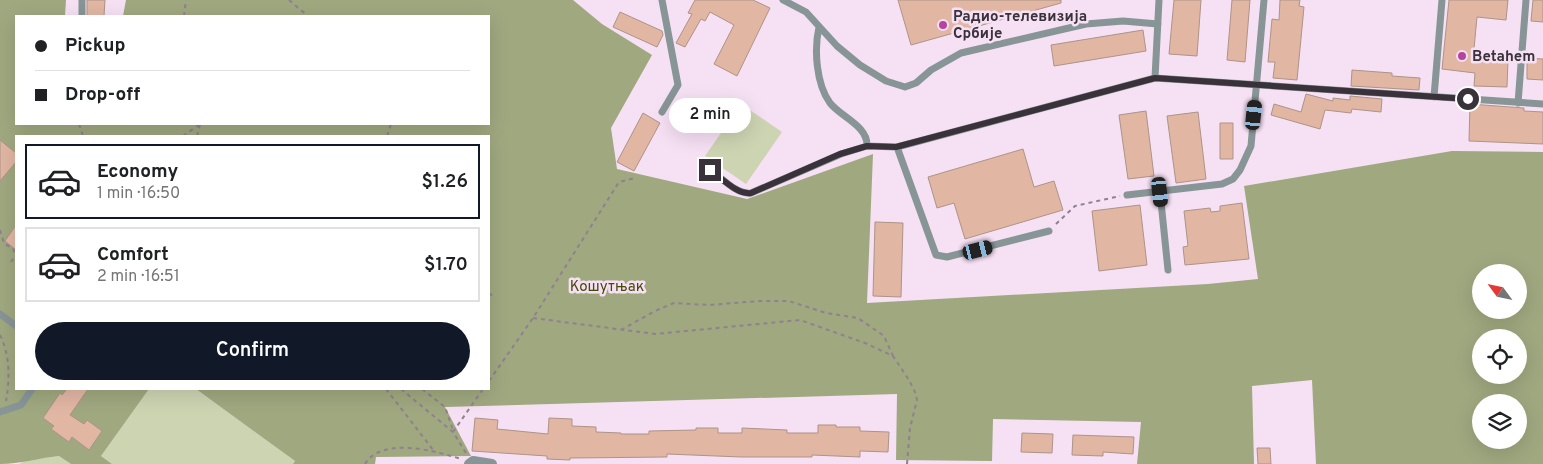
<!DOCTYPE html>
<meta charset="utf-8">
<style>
body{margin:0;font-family:Overpass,sans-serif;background:#f2f2f2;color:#202124;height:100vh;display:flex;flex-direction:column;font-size:19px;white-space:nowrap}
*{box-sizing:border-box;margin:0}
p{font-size:16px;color:#757577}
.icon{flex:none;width:28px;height:28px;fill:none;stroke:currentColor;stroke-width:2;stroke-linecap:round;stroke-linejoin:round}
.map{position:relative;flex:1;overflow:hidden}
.sheet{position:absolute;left:15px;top:135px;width:475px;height:255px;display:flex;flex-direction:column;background:#fff;border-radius:0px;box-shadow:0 5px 20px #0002}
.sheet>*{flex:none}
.top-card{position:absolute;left:15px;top:15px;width:475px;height:110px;border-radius:0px;box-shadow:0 5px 20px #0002;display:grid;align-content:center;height:110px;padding:0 20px;background:#fff}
.needle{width:32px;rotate:303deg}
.controls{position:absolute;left:1472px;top:264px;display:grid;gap:10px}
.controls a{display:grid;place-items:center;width:55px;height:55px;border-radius:50%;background:#fff;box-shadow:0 5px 20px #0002;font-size:25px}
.end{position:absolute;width:22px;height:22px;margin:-11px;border:6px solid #3a323a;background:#fff;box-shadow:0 0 0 2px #fff}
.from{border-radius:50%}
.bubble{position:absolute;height:35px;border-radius:18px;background:#fff;box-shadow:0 5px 20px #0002;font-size:16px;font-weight:600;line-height:35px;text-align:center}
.car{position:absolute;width:15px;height:30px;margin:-15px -8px;border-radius:6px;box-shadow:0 0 4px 1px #0007;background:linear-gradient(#222 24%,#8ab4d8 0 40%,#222 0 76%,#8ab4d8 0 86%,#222 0)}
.top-card b{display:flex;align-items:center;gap:18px;height:48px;font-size:19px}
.top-card b+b{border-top:1px solid #e0e0e0}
.top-card i{width:12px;height:12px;background:#202124}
ul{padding:9px 0 0;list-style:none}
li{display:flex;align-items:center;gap:15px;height:75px;margin:0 10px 8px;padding:0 10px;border:2px solid #e0e0e0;border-radius:0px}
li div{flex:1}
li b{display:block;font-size:19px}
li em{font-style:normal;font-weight:600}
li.current{border-color:#111827}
li>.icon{width:45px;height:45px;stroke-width:1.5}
.primary-button{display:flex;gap:10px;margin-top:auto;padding:10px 20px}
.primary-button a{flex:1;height:58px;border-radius:30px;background:#111827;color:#fff;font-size:20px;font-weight:600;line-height:58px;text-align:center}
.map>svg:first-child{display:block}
.green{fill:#ccd4b2}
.forest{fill:#9fa87f;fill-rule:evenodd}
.building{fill:#e1b6a3;stroke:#ad9388}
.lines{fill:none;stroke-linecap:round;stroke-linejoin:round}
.path{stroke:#90818f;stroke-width:2;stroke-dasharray:4 4;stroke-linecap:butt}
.service{stroke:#879596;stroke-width:7}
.minor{stroke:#879596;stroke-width:10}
.route{stroke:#3a323a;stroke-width:6}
.poi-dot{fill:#b6449f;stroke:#f6e0f4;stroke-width:2}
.labels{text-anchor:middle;stroke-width:5;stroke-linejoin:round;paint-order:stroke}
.poi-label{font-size:15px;font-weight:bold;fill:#3a323a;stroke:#f6e0f4;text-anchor:start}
.park-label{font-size:15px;fill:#434c07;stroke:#f6e0f4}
</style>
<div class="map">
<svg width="1543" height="464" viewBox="0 0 1543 464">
<rect width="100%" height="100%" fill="#f6e0f4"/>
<path class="green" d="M741,104L782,132L746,184L705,156Z
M149,389H196L295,461L293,464H112L101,456Z
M59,456L71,464H19L27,460Z"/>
<path class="forest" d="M0,0H66L65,16H16V124H489V16H123L126,0H573L602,24L652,55L611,128L617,169L747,199L873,154L867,303L1208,284L1258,279L1244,186L1452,151L1543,152V464H1316L1312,380L1252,386L1254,464H1137L1141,422L993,419L992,461L896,460L897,394L445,407L471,456L376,457L375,464H293L295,461L196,389H489V136H16V389H149L101,456L112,464H71L59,456C39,458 20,464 0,464ZM1481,272H1519V310H1481ZM1481,338H1519V375H1481ZM1481,402H1519V440H1481Z"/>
<path class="building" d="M87,0H105L104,16H87Z
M695,0H753L770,8L737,76L714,64L734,25L710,12L705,21L701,19L685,47L676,43L692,14L688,13Z
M898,0H1061V3L911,45Z
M1174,0H1201L1197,56L1169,54Z
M1232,0H1250L1245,62L1227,60Z
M1280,0H1300L1299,6L1304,7L1297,80L1273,78L1275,62H1268L1272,19L1279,20Z
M1449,0H1508L1506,20L1477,17L1473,59L1508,60L1507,87L1474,86L1475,73L1442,69Z
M1533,0H1543V22L1531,21Z
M620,12L662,31L663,35L657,47L613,27Z
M1143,30L1146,51L1054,66L1051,45Z
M1527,58L1543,59V80L1527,79Z
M1352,70L1392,73V76L1420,78L1419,90L1351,86Z
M1306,94L1333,101V98L1350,100V96L1382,99L1381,112L1352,109L1351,113L1325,110L1320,129L1271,115L1274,104L1301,112Z
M1470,104L1524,108V111L1543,112V144L1469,141Z
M1146,111L1154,176L1128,179L1119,115Z
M1198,112L1206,179L1176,183L1167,116Z
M643,113L660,123L634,171L617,162Z
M1220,123H1233V159H1220Z
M0,140L16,153V162L0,181Z
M1023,149L1034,187L1054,181L1063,210L965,239L954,203L937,208L928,177Z
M1242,203L1249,259L1185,265L1183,247L1188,246L1184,211L1210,208L1211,212L1220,211V206Z
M1140,205L1147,265L1099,271L1092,211Z
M875,222L903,223L901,297L873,296Z
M16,225V250L5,241Z
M67,389H88L70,415L84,424L87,420L102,431L89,450L72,437L69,442L51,429L54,426L43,418L60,393L62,395Z
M475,418L498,420L497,429L548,434L549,418L572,419V426L596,427V432L621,433V434H649V431L696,430V428H718V433H742V428L787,430V433H818V425H836V427H860V431L889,432L888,452L860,451V457L812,455V457H741L667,454V457L570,458V460L547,459V456L472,451Z
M1022,433L1053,434L1052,453L1021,452Z
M1073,435L1134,437L1133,454L1103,452V456L1072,455Z
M1257,448H1270L1271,464H1258Z"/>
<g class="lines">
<path class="path" d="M289,0L308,16
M184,16L186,0
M79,124L83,136
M183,136L200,124
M197,136L200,124
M387,136L391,124
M1056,224L1075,206L1120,196
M0,230L4,243L13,249L16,255
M11,262L16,255
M489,293L494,297
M533,318L655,334L800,320L865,343L893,356L909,380L915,392L917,400L910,428L907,464
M621,330L655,311L674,303L709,305L759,301H789L826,313L858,318L884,336L893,356
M0,335C10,355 10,379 6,401
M489,381L533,318L619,182L635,178
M386,389L434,451
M401,389L453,432L466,453
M422,389L445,407L453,430
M453,432L483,389
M365,464C382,436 436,451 461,459"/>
<path class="service" d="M662,0L678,85L662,112
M783,0L806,12L837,46L860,65L886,81L905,87L916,83L931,70L961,53L1086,24L1123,21L1158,24
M82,16V0
M1155,78L1543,104
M1434,97L1442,0
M1518,103L1526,0
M867,146L897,147
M711,170C722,178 737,195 751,193L841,154L867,146C868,126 841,117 830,103C816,84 814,49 819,27
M1160,192L1168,270
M1127,195L1222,184L1233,179L1240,170L1251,146L1264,0
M1049,231L947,257L936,255L897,147L1155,78L1159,0
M0,314L16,326
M0,412L21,405L32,389"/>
<path class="minor" d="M469,464L473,461L492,464"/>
</g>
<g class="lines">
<path class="route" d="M710,170C722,178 737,195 751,193L840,154L867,146L896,147L1155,78L1468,99"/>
</g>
<g class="poi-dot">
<circle cx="943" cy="25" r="5"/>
<circle cx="1462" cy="56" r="5"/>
</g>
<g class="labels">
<g class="poi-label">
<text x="953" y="21">Радио-телевизија<tspan x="953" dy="17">Србије</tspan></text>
<text x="1472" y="61">Betahem</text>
</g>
<g class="park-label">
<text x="607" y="291">Кошутњак</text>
</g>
</g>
</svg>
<div class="controls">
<a><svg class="needle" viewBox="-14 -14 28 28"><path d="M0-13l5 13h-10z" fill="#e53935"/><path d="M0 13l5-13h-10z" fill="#757577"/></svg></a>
<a><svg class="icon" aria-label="locate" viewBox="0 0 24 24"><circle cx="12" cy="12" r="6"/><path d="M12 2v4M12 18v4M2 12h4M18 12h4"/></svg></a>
<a><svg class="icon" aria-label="layers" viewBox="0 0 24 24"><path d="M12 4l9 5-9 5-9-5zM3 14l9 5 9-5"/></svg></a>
</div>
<i class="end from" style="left:1468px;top:99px"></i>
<i class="end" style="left:710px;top:170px"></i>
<div class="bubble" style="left:669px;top:98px;width:82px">2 min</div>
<i class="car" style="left:1254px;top:115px;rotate:6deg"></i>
<i class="car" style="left:1160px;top:192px;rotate:174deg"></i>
<i class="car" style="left:978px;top:250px;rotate:76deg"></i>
<div class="top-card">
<b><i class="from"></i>Pickup</b>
<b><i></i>Drop-off</b>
</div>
<section class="sheet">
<ul>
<li class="current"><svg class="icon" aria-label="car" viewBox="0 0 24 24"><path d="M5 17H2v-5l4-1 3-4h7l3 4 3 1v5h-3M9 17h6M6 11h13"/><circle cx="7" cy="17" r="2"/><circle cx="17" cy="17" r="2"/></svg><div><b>Economy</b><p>1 min · 16:50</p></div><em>$1.26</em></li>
<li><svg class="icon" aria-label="car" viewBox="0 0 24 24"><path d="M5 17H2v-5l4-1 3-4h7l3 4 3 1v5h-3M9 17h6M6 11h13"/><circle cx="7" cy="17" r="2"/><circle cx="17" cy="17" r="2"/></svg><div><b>Comfort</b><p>2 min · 16:51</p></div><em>$1.70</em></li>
</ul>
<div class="primary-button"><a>Confirm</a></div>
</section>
</div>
